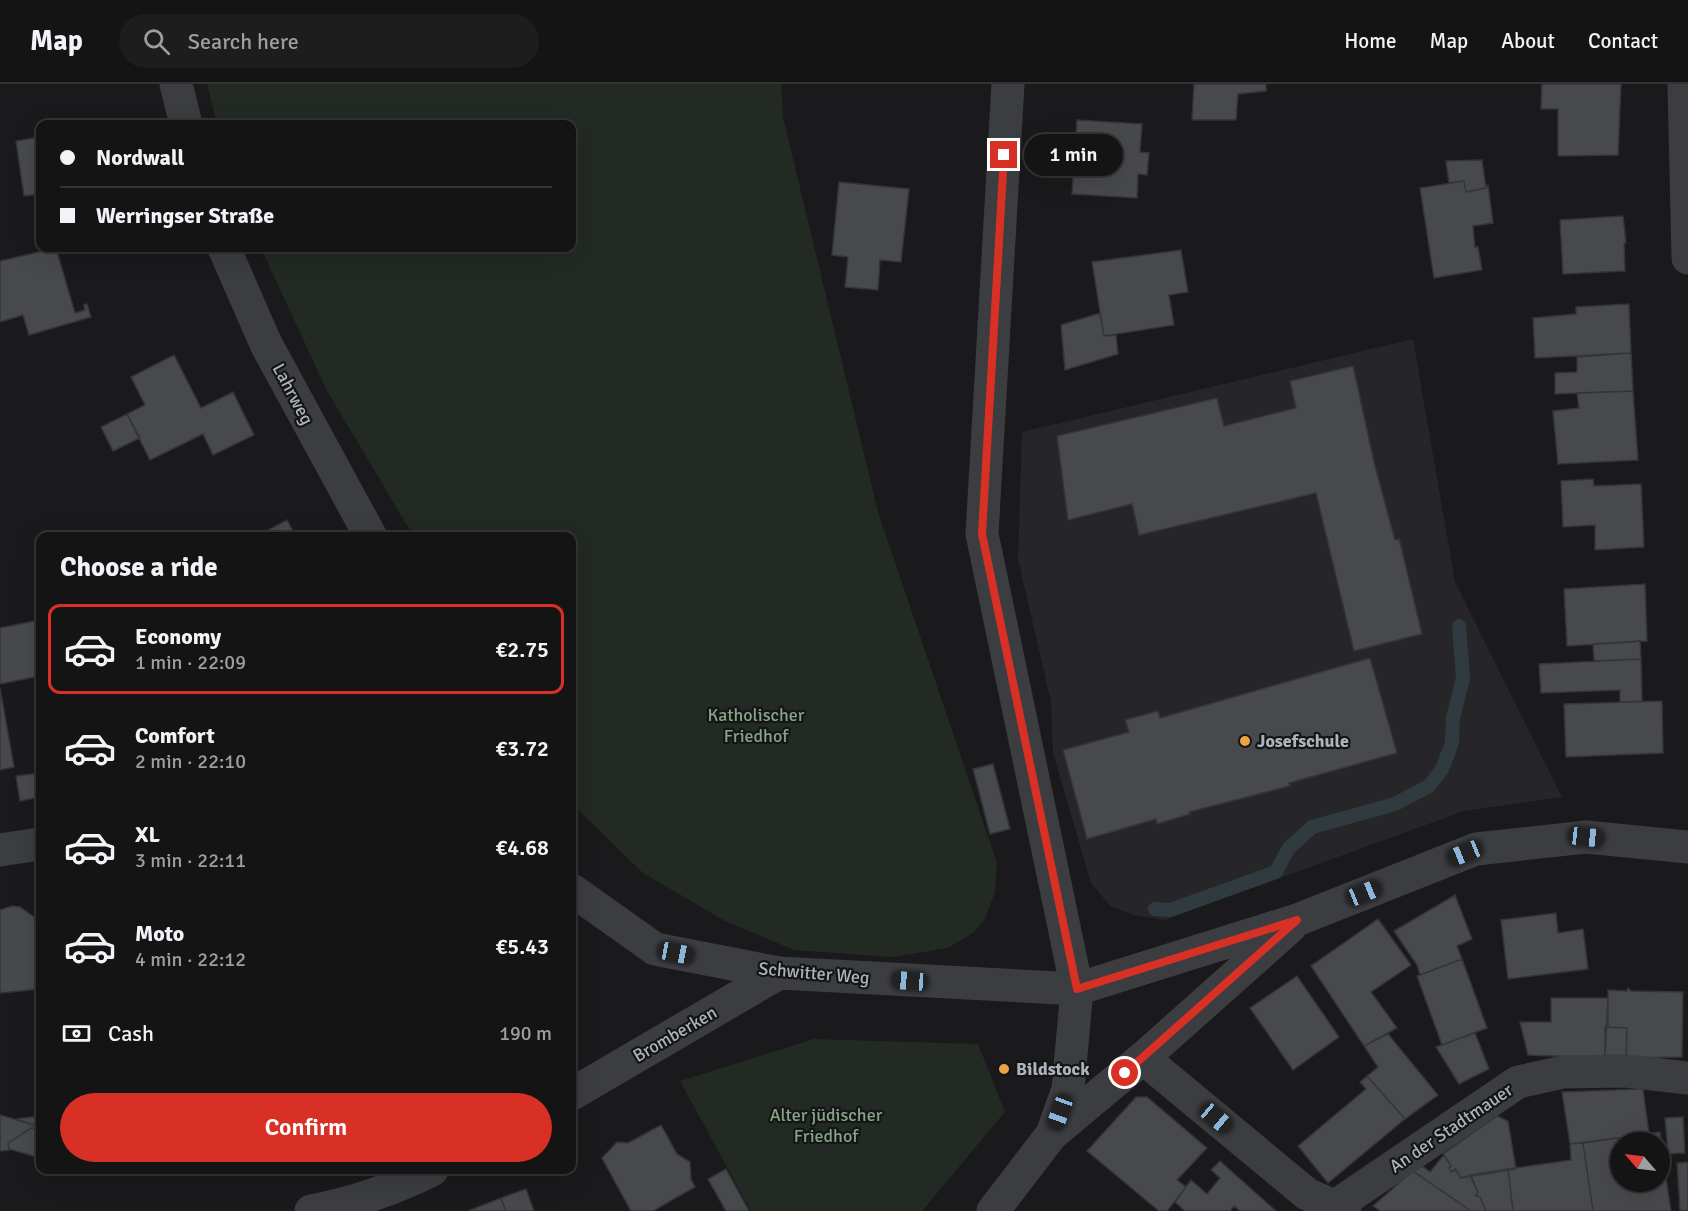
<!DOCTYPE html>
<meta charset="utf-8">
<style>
body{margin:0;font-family:Signika,sans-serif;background:#1d1d1e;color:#f1f3f6;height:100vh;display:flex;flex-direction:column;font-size:22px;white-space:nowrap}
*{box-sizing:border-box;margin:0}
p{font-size:20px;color:#9d9ea0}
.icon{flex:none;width:33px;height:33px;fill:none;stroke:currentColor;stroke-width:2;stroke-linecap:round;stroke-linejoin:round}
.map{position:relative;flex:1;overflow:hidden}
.panel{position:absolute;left:36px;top:448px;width:540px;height:642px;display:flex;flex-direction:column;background:#141415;border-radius:12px;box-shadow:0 6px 24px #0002,0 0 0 2px #333334}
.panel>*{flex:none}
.hud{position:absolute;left:36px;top:36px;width:540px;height:132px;border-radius:12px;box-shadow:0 6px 24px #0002,0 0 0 2px #333334;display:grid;align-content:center;height:132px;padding:0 24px;background:#141415}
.needle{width:39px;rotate:298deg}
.buttons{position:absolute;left:1610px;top:1048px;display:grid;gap:12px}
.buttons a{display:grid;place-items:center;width:60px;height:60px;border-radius:50%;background:#141415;box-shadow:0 6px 24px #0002,0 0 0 2px #333334;font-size:30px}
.end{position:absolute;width:27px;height:27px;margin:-14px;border:8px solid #d93025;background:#fff;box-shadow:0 0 0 3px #fff}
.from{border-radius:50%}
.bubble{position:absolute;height:42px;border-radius:21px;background:#141415;box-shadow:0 6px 24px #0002,0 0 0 2px #333334;font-size:20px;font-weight:600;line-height:42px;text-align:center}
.car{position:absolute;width:18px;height:36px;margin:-18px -9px;border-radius:8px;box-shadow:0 0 4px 2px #0007;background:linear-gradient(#222 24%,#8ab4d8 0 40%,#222 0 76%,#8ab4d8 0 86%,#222 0)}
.hud b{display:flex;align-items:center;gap:21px;height:57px;font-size:22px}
.hud b+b{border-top:2px solid #333334}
.hud i{width:15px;height:15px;background:#f1f3f6}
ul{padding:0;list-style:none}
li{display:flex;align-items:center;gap:18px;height:90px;margin:0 12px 9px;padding:0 12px;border:3px solid transparent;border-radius:12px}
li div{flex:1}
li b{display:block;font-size:22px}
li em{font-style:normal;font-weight:600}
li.current{border-color:#d93025}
li>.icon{width:54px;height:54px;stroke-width:1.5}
h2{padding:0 24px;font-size:27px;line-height:72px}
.pay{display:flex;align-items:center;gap:15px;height:66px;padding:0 24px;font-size:22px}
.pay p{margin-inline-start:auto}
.cta{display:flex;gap:12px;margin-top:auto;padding:12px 24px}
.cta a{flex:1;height:69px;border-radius:36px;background:#d93025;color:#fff;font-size:24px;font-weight:600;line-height:69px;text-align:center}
header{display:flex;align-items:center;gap:36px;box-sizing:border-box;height:84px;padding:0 30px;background:#141415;border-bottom:2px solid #333334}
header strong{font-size:28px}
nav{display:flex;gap:33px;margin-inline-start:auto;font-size:21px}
.search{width:420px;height:54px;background:#1d1d1e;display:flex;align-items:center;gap:15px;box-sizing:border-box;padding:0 21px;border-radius:33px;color:#9d9ea0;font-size:22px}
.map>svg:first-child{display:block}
.built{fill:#262629}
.green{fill:#222a23}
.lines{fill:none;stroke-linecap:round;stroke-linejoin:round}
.stream{stroke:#303b40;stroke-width:14}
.building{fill:#47494c;stroke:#343538;stroke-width:1.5;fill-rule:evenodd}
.minor{stroke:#3b3d41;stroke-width:33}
.route{stroke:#d93025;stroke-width:8}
.poi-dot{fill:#eaa444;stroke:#151517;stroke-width:2}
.labels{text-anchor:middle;stroke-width:4.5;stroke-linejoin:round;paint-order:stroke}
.street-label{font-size:18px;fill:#adb3bb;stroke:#151517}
.park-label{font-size:18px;fill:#86a586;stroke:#151517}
.poi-label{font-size:18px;font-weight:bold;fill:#adb3bb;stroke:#151517;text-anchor:start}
</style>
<header>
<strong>Map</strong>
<div class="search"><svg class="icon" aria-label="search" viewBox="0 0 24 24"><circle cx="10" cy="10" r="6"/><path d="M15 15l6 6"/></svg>Search here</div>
<nav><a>Home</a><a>Map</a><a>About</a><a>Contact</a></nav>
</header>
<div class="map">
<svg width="1688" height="1127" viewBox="0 0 1688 1127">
<rect width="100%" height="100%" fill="#1a1a1c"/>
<path class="built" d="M1413,255L1455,498L1562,713L1464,727L1165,836L1134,831L1110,822L1091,799L1053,669L1051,618L1018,475L1022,348Z"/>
<path class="green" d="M207,0H781L783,33L878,428L997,779L995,808L985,835L974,848L948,864L892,873L794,866L725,837L643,789L572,720V453H414L326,305L261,164H572V40H217Z
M814,955L978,960L1005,1028L922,1127H751L680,997Z"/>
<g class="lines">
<path class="stream" d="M1155,825L1170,826L1276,788L1288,765L1312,743L1395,720L1429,702L1442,685L1452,659L1453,634L1463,594L1459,542"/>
</g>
<path class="building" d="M1194,0H1266V7L1238,10L1236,36H1192Z
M1542,0H1621L1618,71L1558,72V25H1541Z
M1077,36L1142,40L1140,68L1149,69L1147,91L1138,90L1137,114L1072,110Z
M40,53V110L24,112L16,57Z
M1482,76L1486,104L1466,108L1464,97L1449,99L1446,77Z
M1464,97L1466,108L1486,104L1488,101L1493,139L1473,142L1475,163H1478L1482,186L1434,194L1420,104Z
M839,98L909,105L901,178L880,176L878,206L845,203L848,173L832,171Z
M1623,132L1626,159H1624L1625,187L1563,190L1560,136Z
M56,164L75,229L85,226L84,221L87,220L91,233L29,251L23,231L0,238V177Z
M1181,166L1188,208L1169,211L1174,241L1104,252L1092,178Z
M1629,220L1631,269L1535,274L1533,234L1576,230V223Z
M1100,229L1104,252L1116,251L1118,270L1065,286L1061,241Z
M1631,269L1633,307L1555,310V289L1577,288V273Z
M174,271L201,324L233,308L254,351L213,371L203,350L150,376L127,330L145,321L131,293Z
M1353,282L1375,382L1395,456L1399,455L1400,458L1422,550L1354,567L1316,409L1139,451L1132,420L1068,436L1057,352L1217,314L1224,342L1296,324L1290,297Z
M1633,307L1638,376L1558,380L1553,327L1579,324L1577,309Z
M127,330L140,354L113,367L101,343Z
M1593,395L1594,402L1641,400L1644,463L1595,466V441L1563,443L1561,397Z
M287,436L296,453H253L263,449Z
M1645,500L1647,557L1567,562L1564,505Z
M40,536V592L0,600V544Z
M1640,557L1641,575L1594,577L1593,560Z
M1370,574L1397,669L1289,699L1290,702L1189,728L1190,730L1157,740L1156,735L1087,755L1063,666L1129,648L1125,636L1158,627L1160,634Z
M1641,575L1642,617L1620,618V606L1541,609L1539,580Z
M0,604L14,683L0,686Z
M1662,617L1663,669L1566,673L1564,620Z
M993,680L1010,745L990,750L973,685Z
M40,689V713L20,717L16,692Z
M1455,811L1472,855L1457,862L1462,875L1420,891L1417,881L1394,847Z
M12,822L20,823L34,833L40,880V905L0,909V826Z
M1556,829L1558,849L1583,845L1588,885L1508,895L1501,836Z
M1378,835L1411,881L1371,908L1397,944L1364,962L1311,882Z
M1462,875L1487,944L1442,961L1417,892Z
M1297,892L1339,953L1293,986L1250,924Z
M1628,904L1631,907L1683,908L1682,973L1626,974L1627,944L1608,943V906L1627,907Z
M1551,914H1608L1605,974L1528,971L1520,938H1551Z
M1605,943L1627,944L1626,974H1605Z
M1475,949L1489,985L1459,1000L1436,963Z
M1388,950L1438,1011L1405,1035L1367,992L1378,983L1364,962Z
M1367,992L1405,1035L1328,1099L1298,1062L1366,1005L1360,998Z
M1643,1005L1649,1050L1570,1060L1562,1008Z
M1136,1013H1147L1207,1064L1177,1096L1186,1103L1167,1127H1159L1087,1067Z
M0,1031L40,1043V1046L31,1044L8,1059L9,1066L0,1067Z
M40,1032V1043L16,1035Z
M1497,1032L1508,1037L1516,1085L1461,1094L1455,1085L1451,1088L1449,1084L1451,1082L1443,1070Z
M1683,1033L1685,1069L1668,1070L1665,1034Z
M661,1041L677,1070L690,1078L691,1095L695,1103L653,1127H631L602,1074L617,1058L628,1059Z
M31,1044L40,1046V1074L9,1065L8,1059Z
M1660,1048L1663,1072L1668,1071L1669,1087H1665L1671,1127H1593L1583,1059ZM1620,1059H1659V1098H1620Z
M1583,1059L1593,1127H1513L1508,1085L1571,1076L1570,1060Z
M1444,1071L1451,1082L1449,1084L1451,1088L1456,1086L1461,1094L1471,1091L1478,1109L1475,1111L1480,1113L1486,1127H1471L1413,1087L1422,1082L1430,1088Z
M1220,1077L1276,1127H1240L1234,1122L1230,1127H1185L1175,1118L1191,1096L1207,1110L1220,1094L1211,1086Z
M1688,1078V1126L1680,1127L1677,1079Z
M726,1085L749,1127H726L708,1095Z
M1508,1085L1513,1127H1486L1480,1113L1475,1111L1478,1109L1470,1091Z
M1413,1087L1471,1127H1380L1373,1122Z
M526,1105L534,1127H506L501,1114Z
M501,1114L506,1127H468Z"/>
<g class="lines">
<path class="minor" d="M176,0L186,40
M1008,0L982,450L1077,905L1068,1005L1052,1050
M1684,0L1688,174
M224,164L266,260L371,453
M0,766L40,760
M572,806L655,865L779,889L1077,905L1297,836L1476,765L1586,753L1688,763
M1143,974L1307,1110L1345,1127
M572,1010L779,889
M311,1127C353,1119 394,1105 432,1086
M993,1127L1052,1050L1143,974L1290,843
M1333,1127L1337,1121L1518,998L1564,988L1626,987L1688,994"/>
</g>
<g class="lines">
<path class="route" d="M1004,71L982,450L1077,905L1297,836L1125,989"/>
</g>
<g class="poi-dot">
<circle cx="1245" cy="657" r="6"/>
<circle cx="1004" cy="985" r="6"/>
</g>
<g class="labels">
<g class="street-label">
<text transform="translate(293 310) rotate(62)" y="6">Lahrweg</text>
<text transform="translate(814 889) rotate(5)" y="6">Schwitter Weg</text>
<text transform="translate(675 950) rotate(-30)" y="6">Bromberken</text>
<text transform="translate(1451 1044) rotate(-34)" y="6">An der Stadtmauer</text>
</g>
<g class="park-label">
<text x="756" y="637">Katholischer<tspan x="756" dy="21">Friedhof</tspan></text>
<text x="826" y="1037">Alter jüdischer<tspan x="826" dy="21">Friedhof</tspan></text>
</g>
<g class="poi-label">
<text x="1257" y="663">Josefschule</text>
<text x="1016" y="991">Bildstock</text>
</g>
</g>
</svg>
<div class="buttons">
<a><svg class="needle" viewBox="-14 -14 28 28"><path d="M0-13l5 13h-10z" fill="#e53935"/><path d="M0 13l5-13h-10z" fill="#9d9ea0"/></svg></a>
</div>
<i class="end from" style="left:1125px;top:989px"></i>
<i class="end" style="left:1004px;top:71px"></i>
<div class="bubble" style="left:1024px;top:50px;width:99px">1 min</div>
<i class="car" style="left:1586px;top:753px;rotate:96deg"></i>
<i class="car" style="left:1465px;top:769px;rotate:248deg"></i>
<i class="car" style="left:1364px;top:809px;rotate:68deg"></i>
<i class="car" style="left:676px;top:869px;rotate:101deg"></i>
<i class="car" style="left:910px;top:897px;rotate:274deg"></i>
<i class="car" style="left:1060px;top:1028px;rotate:200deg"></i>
<i class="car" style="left:1216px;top:1034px;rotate:130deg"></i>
<div class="hud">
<b><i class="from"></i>Nordwall</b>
<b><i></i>Werringser Straße</b>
</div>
<section class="panel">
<h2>Choose a ride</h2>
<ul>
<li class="current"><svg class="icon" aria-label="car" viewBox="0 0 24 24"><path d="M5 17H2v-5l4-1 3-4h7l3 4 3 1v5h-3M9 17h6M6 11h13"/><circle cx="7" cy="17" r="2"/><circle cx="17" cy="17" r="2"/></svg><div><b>Economy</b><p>1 min · 22:09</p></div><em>€2.75</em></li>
<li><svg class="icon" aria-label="car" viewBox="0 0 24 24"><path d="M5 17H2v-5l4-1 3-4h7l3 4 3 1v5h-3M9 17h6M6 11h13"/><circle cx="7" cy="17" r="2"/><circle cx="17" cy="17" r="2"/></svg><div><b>Comfort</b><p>2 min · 22:10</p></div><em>€3.72</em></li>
<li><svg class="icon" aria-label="car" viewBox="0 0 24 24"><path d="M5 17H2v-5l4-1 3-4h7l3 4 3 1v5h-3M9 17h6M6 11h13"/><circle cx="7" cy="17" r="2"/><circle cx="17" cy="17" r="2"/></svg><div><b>XL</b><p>3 min · 22:11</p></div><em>€4.68</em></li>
<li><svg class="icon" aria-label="car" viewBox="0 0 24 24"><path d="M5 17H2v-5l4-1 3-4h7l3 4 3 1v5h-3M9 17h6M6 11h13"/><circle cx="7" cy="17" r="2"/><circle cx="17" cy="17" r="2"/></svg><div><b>Moto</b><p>4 min · 22:12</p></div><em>€5.43</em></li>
</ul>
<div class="pay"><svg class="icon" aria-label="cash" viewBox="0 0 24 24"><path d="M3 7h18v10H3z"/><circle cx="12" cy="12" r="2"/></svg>Cash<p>190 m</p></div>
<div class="cta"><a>Confirm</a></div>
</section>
</div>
